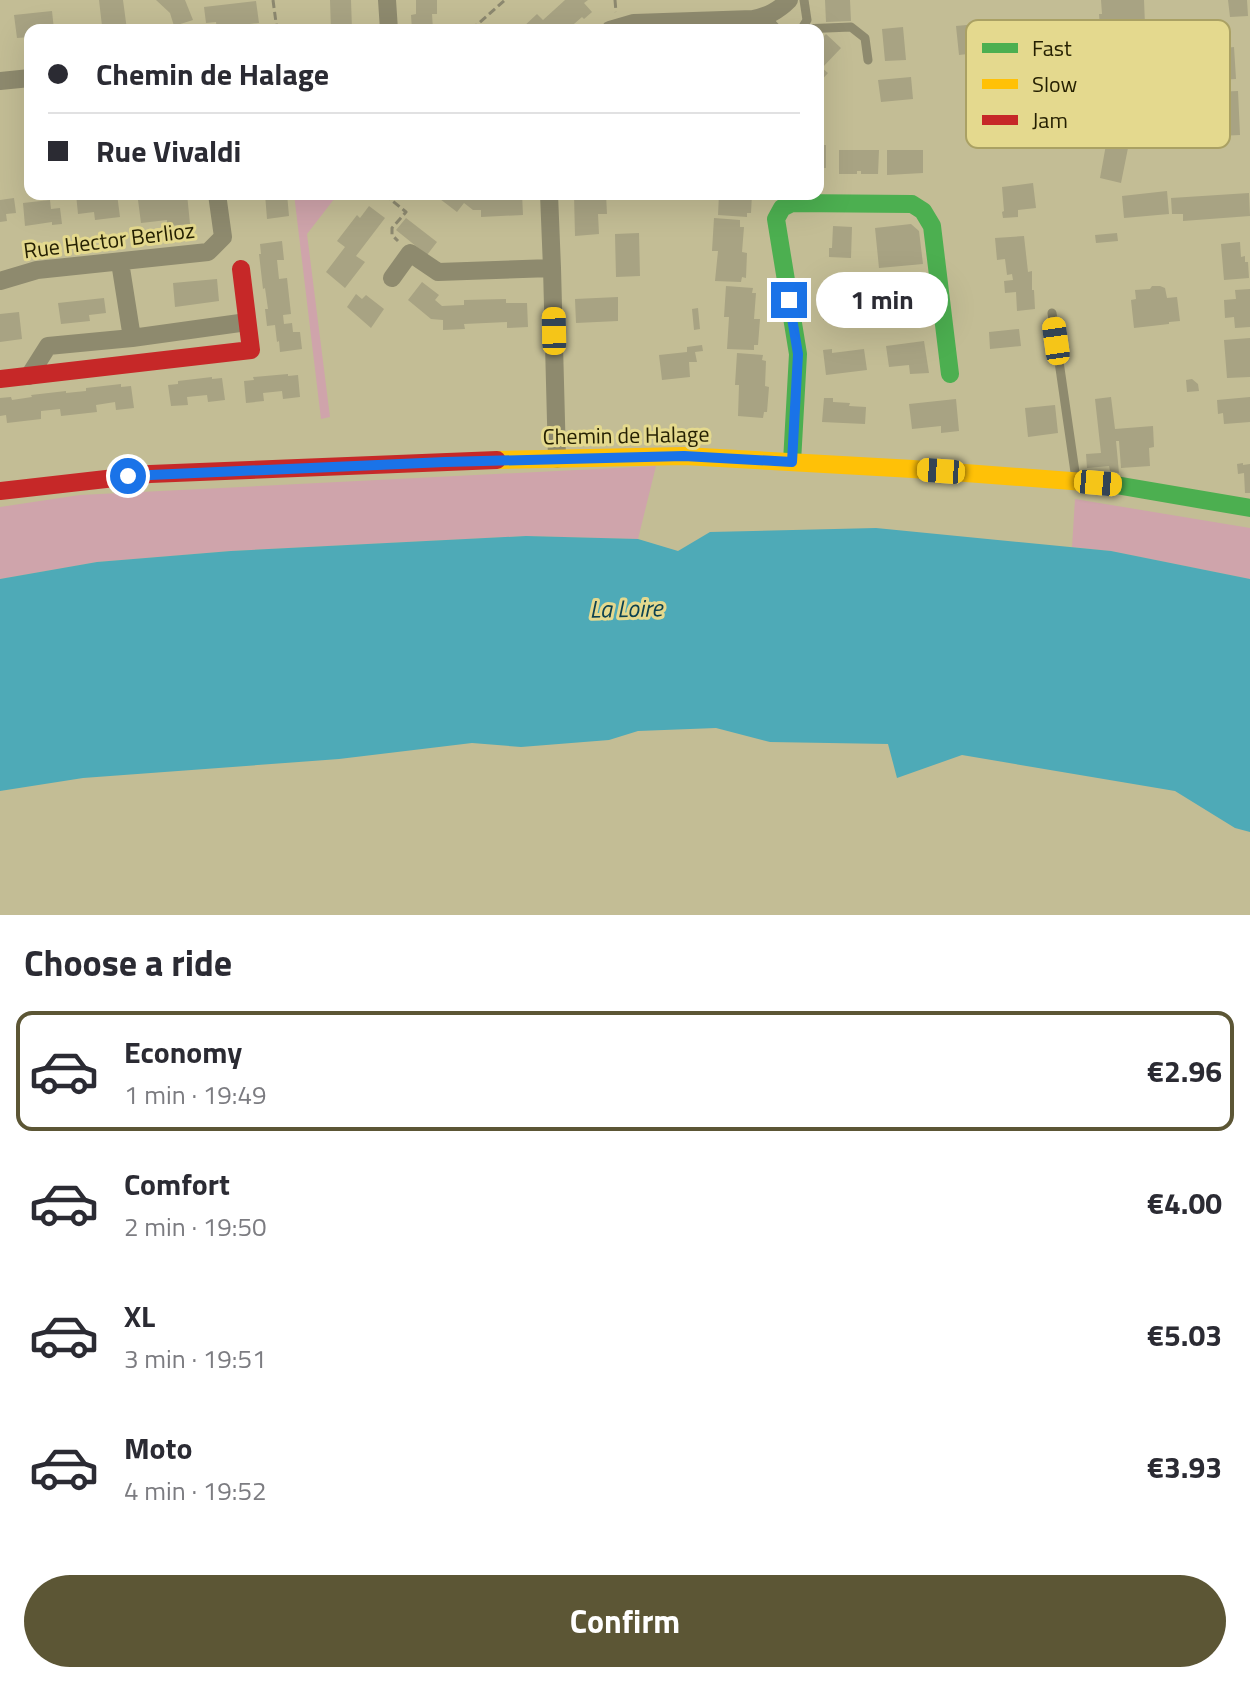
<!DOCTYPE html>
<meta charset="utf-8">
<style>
body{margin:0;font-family:"Titillium Web",sans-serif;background:#f7f7f7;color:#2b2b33;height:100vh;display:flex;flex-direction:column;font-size:30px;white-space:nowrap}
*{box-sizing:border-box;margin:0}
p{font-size:26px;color:#7c7c81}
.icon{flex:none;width:44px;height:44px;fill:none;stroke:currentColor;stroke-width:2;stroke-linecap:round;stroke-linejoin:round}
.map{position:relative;height:915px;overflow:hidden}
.side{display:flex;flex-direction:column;background:#fff;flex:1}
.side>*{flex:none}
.hud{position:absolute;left:24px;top:24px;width:800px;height:176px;border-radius:16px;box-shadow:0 8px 32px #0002;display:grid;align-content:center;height:176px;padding:0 24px;background:#fff}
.end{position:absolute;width:36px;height:36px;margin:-18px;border:10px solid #1a73e8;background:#fff;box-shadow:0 0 0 4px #fff}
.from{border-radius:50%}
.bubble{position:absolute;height:56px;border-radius:28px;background:#fff;box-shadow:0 8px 32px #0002;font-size:26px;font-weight:700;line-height:56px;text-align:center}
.car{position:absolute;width:24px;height:48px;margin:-24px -12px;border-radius:10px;box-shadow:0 0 6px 2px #0007;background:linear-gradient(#f5c518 24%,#345 0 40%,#f5c518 0 76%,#345 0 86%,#f5c518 0)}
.hud b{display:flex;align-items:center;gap:28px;height:76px;font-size:30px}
.hud b+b{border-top:2px solid #e1e1e2}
.hud i{width:20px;height:20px;background:#2b2b33}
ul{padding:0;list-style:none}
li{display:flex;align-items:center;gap:24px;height:120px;margin:0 16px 12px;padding:0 8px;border:4px solid transparent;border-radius:16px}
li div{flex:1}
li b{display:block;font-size:30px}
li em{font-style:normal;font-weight:700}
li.current{border-color:#5c5635}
li>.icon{width:72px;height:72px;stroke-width:1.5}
h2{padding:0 24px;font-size:36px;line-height:96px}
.cta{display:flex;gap:16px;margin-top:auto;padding:16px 24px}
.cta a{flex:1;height:92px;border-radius:48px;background:#5c5635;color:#fff;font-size:32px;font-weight:700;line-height:92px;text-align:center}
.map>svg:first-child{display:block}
.green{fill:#cfa4ab}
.water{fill:#4eaab7}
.building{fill:#a8a383}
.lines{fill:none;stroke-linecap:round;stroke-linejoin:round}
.path{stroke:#8c886f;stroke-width:3;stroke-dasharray:8 4;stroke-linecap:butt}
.lane{stroke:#8e8a6e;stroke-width:9}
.street{stroke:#8e8a6e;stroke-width:18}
.fast{stroke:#4caf50;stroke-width:18}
.slow{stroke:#ffc107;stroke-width:18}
.jam{stroke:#c62828;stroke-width:18}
.route{stroke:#1a73e8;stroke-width:10}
.labels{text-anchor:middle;stroke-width:6;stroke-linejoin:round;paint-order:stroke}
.street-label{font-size:22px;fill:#241f01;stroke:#e4d98e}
.water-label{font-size:24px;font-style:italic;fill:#0d4251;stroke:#e4d98e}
.key{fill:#e4d98e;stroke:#aaa164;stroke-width:2}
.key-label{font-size:22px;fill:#241f01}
</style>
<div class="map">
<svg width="1250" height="915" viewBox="0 0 1250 915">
<rect width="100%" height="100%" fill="#c3bd95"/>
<path class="green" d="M294,194H338L307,234L330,417L321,419Z
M656,466L638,539L526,536L231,551L97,562L0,579V507L80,495Z
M1075,499L1250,528V579L1111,551L1072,547Z"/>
<path class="water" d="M876,528L1111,551L1250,579V832L1235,828L1175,791L962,755L897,778L888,744L770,742L716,728L638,731L609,740L521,747L472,743L339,759L83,778L0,791V579L97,562L231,551L526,536L638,539L678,551L710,532Z"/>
<path class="building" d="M99,0H123L127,30H100V26H102Z
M156,0H185L193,20L174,26L170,13Z
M330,0H351L352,30H331Z
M416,0H437V14H432L433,30H412L411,15L416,14Z
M565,0H588L584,3L592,12L584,19L582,17L567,30H523L522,28L537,14L543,20Z
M825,0H850L851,21L826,22Z
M1101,0H1144L1145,25L1100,28L1099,14H1102Z
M1228,0H1247L1248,16L1230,17Z
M256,1L259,23L232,26L233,28L217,30L216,22L206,23L204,7Z
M52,11L54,30H30V37L17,38L14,15Z
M1027,19L1029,47L959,55L956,26Z
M903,27L906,60L885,61L882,29Z
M826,34L841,48L822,68L828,73L818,84V42Z
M1234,47L1236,79L1199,81L1198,60L1217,59L1216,49Z
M911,77L913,99L881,102L878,80Z
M1238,91L1240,135L1218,136L1217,119H1210V108L1216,107L1215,92Z
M1107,139L1129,143L1121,183L1100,178Z
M818,145H826V168H818Z
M839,150H879L878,174H861V171H857V174H839Z
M887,150H923V173L887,175Z
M1033,183L1036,208L1018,210V217L1003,218L1002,212L1004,211L1002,187Z
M1167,191L1169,214L1124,218L1122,196Z
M1249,193L1250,216L1183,221V214H1172L1171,198Z
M76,194H117L120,217L95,220L94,212L78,214Z
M187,194L190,224L167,226V220L141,223L138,200Z
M265,194H287L289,216L267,219Z
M444,194H522L523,215L481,217V210H473L464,203L457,212L440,199Z
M574,194H606L607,214H598L599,234L575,236Z
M719,194H752L751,213H747V217L718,215Z
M14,198L16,213L6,214L7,221L0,222V200Z
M50,200L51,209L60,208L62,224L52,225V222L25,226L23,203Z
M369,206L385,218L356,256L365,262L345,288L326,272L345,247L337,241L357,215L360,218Z
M406,218L437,242L427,255L396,230Z
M714,218L740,220V227H744L742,252L747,253L746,278L742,277L741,282L715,281L718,251H712Z
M911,224L919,231L923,264L879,268L875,228Z
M833,226L852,227L851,258L829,257V248H832Z
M639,233L640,276L616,277L615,234Z
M1117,233L1118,241L1096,243L1095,235Z
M1024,236L1028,272L1032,271V290H1034L1035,309L1017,311L1016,292L1005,293L1004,281L1013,280L1012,274L1007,275L1005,259L997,260L995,238Z
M282,241L284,260H277L279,279L287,278L291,314L283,315L284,324L292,323L293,332H300L302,349L280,352L279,341L277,342L275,325L267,326L265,309H268L265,288L263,289L259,254H261L260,244Z
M1240,242L1241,257L1245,256V262H1248L1249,278L1224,280L1221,244Z
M920,273L926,319L891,323L883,277Z
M217,279L219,301L175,307L173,283Z
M422,282L439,295L435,300L442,306L464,305V300L506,299V303H527L528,327L507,328V322L464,324L465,329L443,330V320L431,319L408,300Z
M844,282L848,318L823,320L822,284Z
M726,286L753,288L752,293H756L754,319H760L758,345H754V350L727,349L729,317H724Z
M1152,286H1160L1165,288L1167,298L1177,297L1180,321L1169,322V324L1134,328L1131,300L1136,299L1135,290L1150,289Z
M1250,289V327L1235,328L1234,317L1225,318L1224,300L1236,299L1235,290Z
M356,294L362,299L366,295L384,309L371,328L347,307Z
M618,297V321L576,323L575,299Z
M104,298L106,313L89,315L90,321L61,324L58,303Z
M698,308L700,329L694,330L692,309Z
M19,312L22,339L0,342V314Z
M1019,329L1021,346L990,349L989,332Z
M1250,338V377L1227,378L1224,340Z
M924,341L929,373L910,374L909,365L889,367L886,346Z
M702,345L703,351L695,352L697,362H689L690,377L662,380L659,355L687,352V347Z
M832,349V353L864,349L867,370L826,375L823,350Z
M737,353L763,355L762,360L766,361L765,386L769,387L767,412H764L763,418L738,416L739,385H735Z
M288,374V376L298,375L300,397L283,399L282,391L263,393L264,401L246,403L244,381L254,380L253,377Z
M212,377V379L222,378L225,400L208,402L207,395L187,397L188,405L171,406L168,385L178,384V381Z
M1192,379L1198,384L1199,391L1187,392L1186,380Z
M121,384V387L131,386L134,408L116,410L115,402L96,405L97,412L61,416L60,409L41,411V419L7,423L6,415L0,416V398L11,397L12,400L32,397L31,395L66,391V393L86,391V388Z
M1111,397L1115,429L1153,426L1154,447L1149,448L1150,466L1121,468L1119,441H1116L1119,473L1110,471L1109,466L1087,468L1086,454L1101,453L1095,399Z
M1250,397V422L1224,424L1223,413L1218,414L1217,400Z
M824,398H833V402L850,403L849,406L866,407L865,424L822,422Z
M956,399L959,431L941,433V426L912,429L909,404Z
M1055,405L1058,433L1028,437L1025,408Z
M1243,463V465L1250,464V493H1245L1244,473L1238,474L1237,464Z"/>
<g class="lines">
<path class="path" d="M273,0L277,30
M615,0L616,12
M471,30L505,0
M384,194L406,212L392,228V235L398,241"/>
<path class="lane" d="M766,17L778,30
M802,29L851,27L865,38L868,60
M801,30L807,20L804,0
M1052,313L1076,479"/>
<path class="street" d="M387,0L389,30
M610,30L634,23L753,19C768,16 778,11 789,0
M0,81L30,78
M549,194L552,268L557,459
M120,262L132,338
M392,278L410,253L438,272L552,268
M0,281L37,270L208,252L223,237L217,194
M29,376L48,346L132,338L247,322"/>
<path class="fast" d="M792,462L798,354L776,219L782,208L792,203L912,204L923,211L932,226L950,374
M1110,484L1250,508"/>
<path class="slow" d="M497,460L684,456L913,469L1110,484"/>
<path class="jam" d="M0,379L251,350L241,269
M0,491L150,474L497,460"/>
</g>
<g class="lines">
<path class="route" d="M128,476L445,462L684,456L792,462L798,354L789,300"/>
</g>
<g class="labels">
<g class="street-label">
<text transform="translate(109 240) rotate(-7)" y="8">Rue Hector Berlioz</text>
<text transform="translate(626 435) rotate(-1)" y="8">Chemin de Halage</text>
</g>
<g class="water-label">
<text transform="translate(626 609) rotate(-1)" y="8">La Loire</text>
</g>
</g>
<rect x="966" y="20" width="264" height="128" rx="12" class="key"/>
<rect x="982" y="43" width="36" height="10" fill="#4caf50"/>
<rect x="982" y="79" width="36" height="10" fill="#ffc107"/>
<rect x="982" y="115" width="36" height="10" fill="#c62828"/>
<g class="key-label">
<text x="1032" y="56">Fast</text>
<text x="1032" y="92">Slow</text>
<text x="1032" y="128">Jam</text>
</g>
</svg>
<i class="end from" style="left:128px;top:476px"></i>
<i class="end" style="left:789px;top:300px"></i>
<div class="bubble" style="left:816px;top:272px;width:132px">1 min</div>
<i class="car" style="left:554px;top:331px;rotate:359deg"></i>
<i class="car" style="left:1056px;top:341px;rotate:352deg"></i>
<i class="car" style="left:941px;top:471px;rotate:274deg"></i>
<i class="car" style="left:1098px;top:483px;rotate:95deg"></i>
<div class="hud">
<b><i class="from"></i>Chemin de Halage</b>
<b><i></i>Rue Vivaldi</b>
</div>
</div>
<section class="side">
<h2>Choose a ride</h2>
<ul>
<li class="current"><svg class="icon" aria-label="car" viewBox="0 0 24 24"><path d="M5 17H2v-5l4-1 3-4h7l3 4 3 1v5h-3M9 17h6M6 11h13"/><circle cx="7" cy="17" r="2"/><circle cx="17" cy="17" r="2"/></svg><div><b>Economy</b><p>1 min · 19:49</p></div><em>€2.96</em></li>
<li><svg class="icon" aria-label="car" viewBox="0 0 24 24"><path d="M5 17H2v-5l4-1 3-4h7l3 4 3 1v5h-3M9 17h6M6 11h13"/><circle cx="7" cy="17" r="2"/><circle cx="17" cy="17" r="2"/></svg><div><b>Comfort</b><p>2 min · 19:50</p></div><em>€4.00</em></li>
<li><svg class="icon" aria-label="car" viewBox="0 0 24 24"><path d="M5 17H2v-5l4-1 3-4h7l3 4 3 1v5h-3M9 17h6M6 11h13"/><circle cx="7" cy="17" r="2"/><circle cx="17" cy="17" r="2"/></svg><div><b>XL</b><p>3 min · 19:51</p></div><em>€5.03</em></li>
<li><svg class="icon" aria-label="car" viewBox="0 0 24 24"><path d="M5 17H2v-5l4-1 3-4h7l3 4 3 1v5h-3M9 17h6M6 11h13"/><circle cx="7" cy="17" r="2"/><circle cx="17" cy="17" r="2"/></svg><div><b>Moto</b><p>4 min · 19:52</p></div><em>€3.93</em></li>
</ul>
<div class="cta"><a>Confirm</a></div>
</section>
